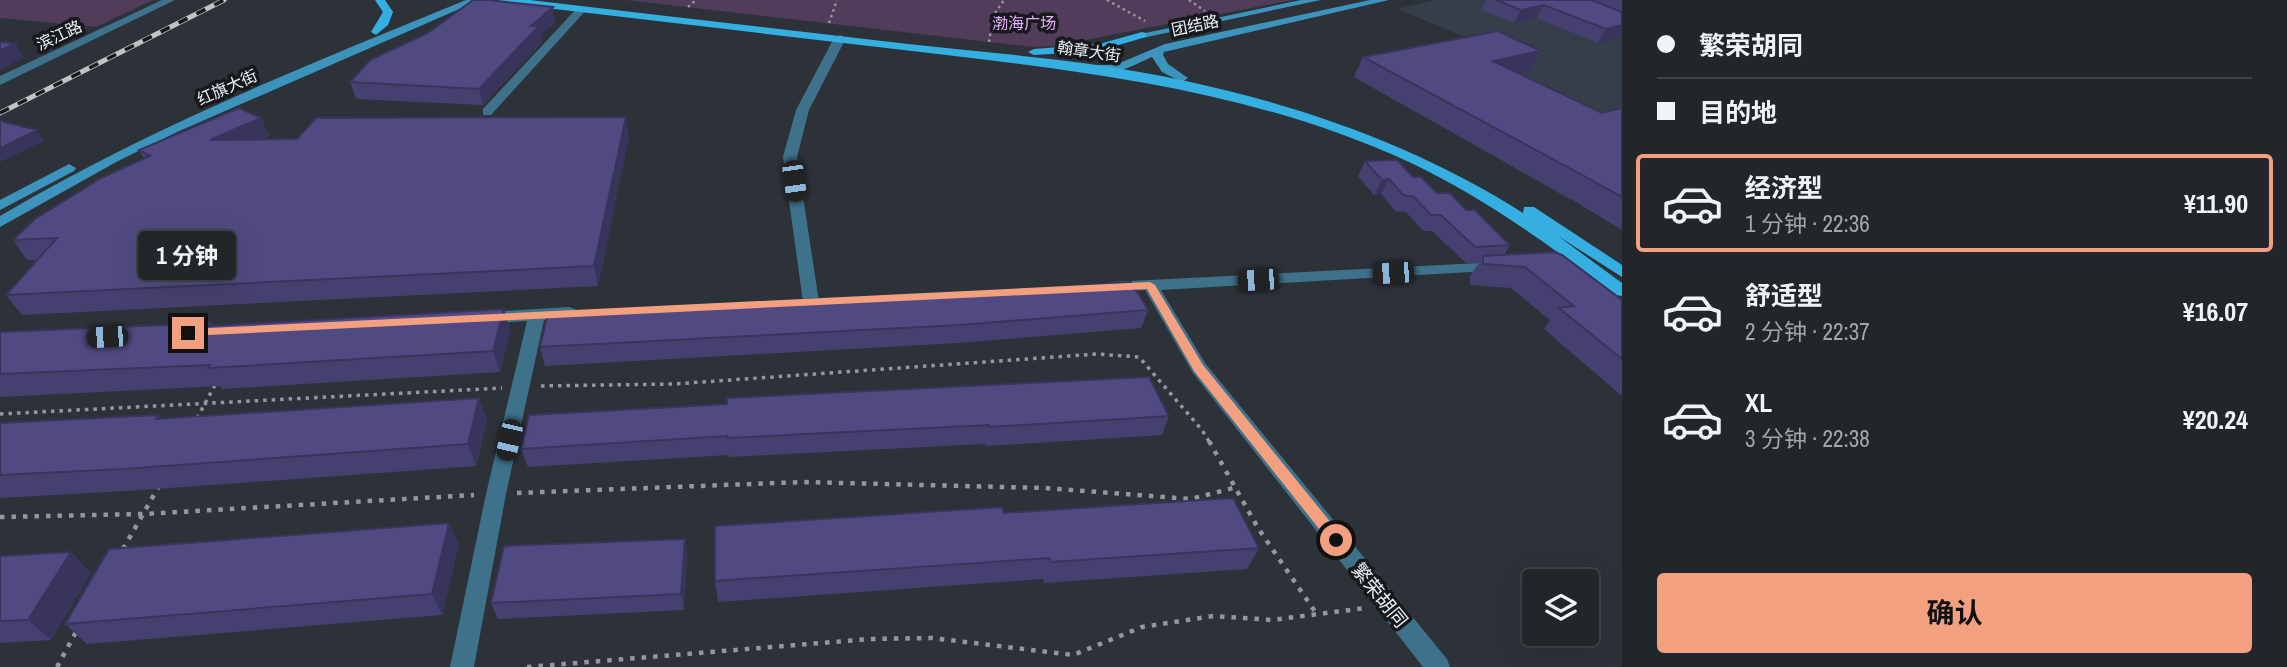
<!DOCTYPE html>
<html lang="zh">
<meta charset="utf-8">
<style>
body{margin:0;font-family:"Archivo Narrow","Noto Sans SC",sans-serif;background:#2e3237;color:#f1f3f6;height:100vh;display:flex;flex-direction:column;font-size:26px;white-space:nowrap}
*{box-sizing:border-box;margin:0}
p{font-size:23px;color:#a2a5a9}
.icon{flex:none;width:38px;height:38px;fill:none;stroke:currentColor;stroke-width:2;stroke-linecap:round;stroke-linejoin:round}
.map{position:relative;flex:1;overflow:hidden}
.panel{display:flex;flex-direction:column;background:#22262b;width:665px}
.panel>*{flex:none}
.top-card{display:grid;align-content:center;height:154px;padding:0 35px;background:#22262b}
.fabs{position:absolute;left:1522px;top:569px;display:grid;gap:14px}
.fabs a{display:grid;place-items:center;width:77px;height:77px;border-radius:7px;background:#22262b;box-shadow:0 7px 28px #0002,0 0 0 2px #3f4347;font-size:35px}
.end{position:absolute;width:32px;height:32px;margin:-16px;border:9px solid #f3a081;background:#111;box-shadow:0 0 0 4px #111}
.from{border-radius:50%}
.bubble{position:absolute;height:49px;border-radius:7px;background:#22262b;box-shadow:0 7px 28px #0002,0 0 0 2px #3f4347;font-size:23px;font-weight:700;line-height:49px;text-align:center}
.car{position:absolute;width:21px;height:42px;margin:-21px -10px;border-radius:9px;box-shadow:0 0 5px 2px #0007;background:linear-gradient(#222 24%,#8ab4d8 0 40%,#222 0 76%,#8ab4d8 0 86%,#222 0)}
.top-card b{display:flex;align-items:center;gap:24px;height:66px;font-size:26px}
.top-card b+b{border-top:2px solid #3f4347}
.top-card i{width:18px;height:18px;background:#f1f3f6}
ul{padding:0;list-style:none}
li{display:flex;align-items:center;gap:21px;height:98px;margin:0 14px 10px;padding:0 21px;border:4px solid transparent;border-radius:7px}
li div{flex:1}
li b{display:block;font-size:26px}
li em{font-style:normal;font-weight:700}
li.active{border-color:#f3a081}
li>.icon{width:63px;height:63px;stroke-width:1.5}
.action{display:flex;gap:14px;margin-top:auto;padding:14px 35px}
.action a{flex:1;height:80px;border-radius:7px;background:#f3a081;color:#111;font-size:28px;font-weight:700;line-height:80px;text-align:center}
main{display:flex;flex:1;min-height:0}
.map>svg:first-child{display:block}
.built{fill:#363e49}
.green{fill:#513c5a}
.lines{fill:none;stroke-linecap:round;stroke-linejoin:round}
.path-far2{stroke:#94989e;stroke-width:2.5;stroke-dasharray:2.5 3.5;stroke-linecap:butt}
.path-far1{stroke:#94989e;stroke-width:3.5;stroke-dasharray:3.5 5;stroke-linecap:butt}
.path{stroke:#94989e;stroke-width:4.5;stroke-dasharray:4.5 7;stroke-linecap:butt}
.minor{fill:#3e718a;fill-rule:evenodd}
.tertiary{fill:#3e718a;fill-rule:evenodd}
.secondary{fill:#3c94bc;fill-rule:evenodd}
.primary{fill:#35aee2;fill-rule:evenodd}
.rail-casing{stroke:#c0c4c9;stroke-width:5}
.rail{stroke:#17191d;stroke-width:3.5;stroke-dasharray:10;stroke-linecap:butt}
.wall{fill:#464070}
.shaded-wall{fill:#39345b}
.building{fill:#514a82;stroke:#39345b;stroke-width:2}
.route{fill:#f3a081}
.labels{text-anchor:middle;stroke-width:7;stroke-linejoin:round;paint-order:stroke}
.far-park-label{font-size:16px;fill:#e5aefb;stroke:#17191d}
.far-street-label{font-size:16px;fill:#eceff4;stroke:#17191d}
.street-label{font-size:19px;fill:#eceff4;stroke:#17191d}
</style>
<main>
<div class="map">
<svg width="1622" height="667" viewBox="0 0 1622 667">
<rect width="100%" height="100%" fill="#2d3239"/>
<path class="built" d="M1436,0H1622V188L1569,199L1354,77L1492,48L1397,9Z"/>
<path class="green" d="M0,0H153L96,27L0,18Z
M626,0H1293L1054,46L1033,47Z"/>
<g class="lines">
<path class="path-far2" d="M1107,0L1145,21
M1189,0L1205,11
M688,7L696,0
M829,23L837,0
M989,42L993,16L1004,0"/>
<path class="path-far1" d="M541,386L674,384L1097,354L1139,357L1202,430L1210,443
M0,414L502,388
M197,418L215,385"/>
<path class="path" d="M1209,441L1258,528L1318,616
M517,493L803,482L1045,488L1191,499L1237,487
M0,517L143,514L474,495
M123,549L159,486
M57,667L76,632
M527,667L870,639L932,638L1073,655L1142,627L1213,616L1272,620L1365,608"/>
<path class="minor" d="M579,6L588,8L491,115H483V109Z
M840,35L846,38L809,110L797,157L819,302L811,307L803,302L783,157L796,110L834,38Z
M1499,262L1505,264L1507,267L1505,270L1161,290L1205,363L1447,659L1450,667H1423L1193,373L1145,290L1111,292L1103,287L1111,282Z
M569,307L575,309L578,313L575,317L544,320L506,494L474,667H450L486,494L527,321L485,324L476,318L485,312Z"/>
<path class="tertiary" d="M162,0H175L0,85V76Z"/>
<path class="secondary" d="M466,0H480L177,132L118,161L0,227V216C148,128 307,65 466,0Z
M1301,0H1321L1142,38L1136,35Z
M1370,0H1389L1164,52L1163,55L1168,64L1188,78L1182,82L1162,72L1152,57C1135,64 1108,81 1091,69L1097,65H1115L1165,44Z
M69,164L76,168L74,171L0,210V200Z"/>
<path class="primary" d="M375,0H385L393,12L388,25L376,35L371,32L383,12Z
M498,0H530C656,15 782,29 908,44C971,51 1034,56 1097,65C1245,87 1396,132 1523,213L1524,207H1534L1622,265V277L1558,236L1622,283V296L1616,295C1549,245 1485,198 1409,162C1250,89 1083,71 912,51C776,35 639,19 503,3Z
M1142,32L1146,33V37L1088,54L1083,52L1034,55L1028,52L1034,49L1099,44Z"/>
<defs>
<path id="rail" d="M0,113L224,0"/>
</defs>
<use href="#rail" class="rail-casing"/>
<use href="#rail" class="rail"/>
</g>
<path class="wall" d="M1486,0H1622V25L1598,43L1537,18L1514,23L1481,10Z
M556,22L541,35L542,42L483,105L356,99L350,82Z
M1363,57L1530,71L1519,73L1602,113L1622,108V230L1571,199L1354,77Z
M261,118L269,136L262,139L629,136L598,286L22,315L6,295L38,260H27L13,240L144,158L139,150Z
M1365,161L1413,177L1437,193L1466,210L1510,245L1504,255L1622,300V396L1544,329L1550,320L1511,288L1470,285V276L1479,263H1466L1432,231H1423L1406,212L1395,211L1381,194L1374,195L1358,176Z
M951,294L1148,310L1141,328L957,343L545,366L540,347Z
M504,309L510,330L500,372L222,389L220,386L0,397V332L211,323L213,326Z
M479,398L487,420L476,466L141,490L0,498V423L158,415L161,419Z
M529,415L1169,416L1162,435L986,446L985,444L729,457V455L528,467L521,449Z
M1004,513L1259,548L1247,569L1044,583L1043,579L718,602L715,581Z
M685,539L687,555L684,610L498,619L491,603Z
M459,544L442,615L87,644L65,624Z
M71,552L91,573L51,640L0,643V556Z"/>
<path class="shaded-wall" d="M1544,5L1537,18L1514,23L1521,10Z
M553,7L556,22L541,35L542,42L483,105L479,89L531,26Z
M1622,25V37L1598,43L1606,29Z
M15,43L24,57L0,70V51Z
M1541,51L1530,71L1482,81L1493,61Z
M626,117L629,136L598,286L594,266Z
M261,118L269,136L219,159L210,140Z
M37,130L44,141L0,162V148Z
M1389,179L1381,194L1374,195L1382,180Z
M504,309L510,330L500,372L493,351Z
M479,398L487,420L476,466L468,444Z
M449,523L459,544L442,615L432,594Z
M685,539L687,555L684,610L681,594Z
M71,552L91,573L51,640L28,620Z"/>
<path class="building" d="M473,0H488L553,7L531,26H539L479,89L350,82L370,60L428,33Z
M1496,0H1592L1622,12V25L1606,29L1544,5L1521,10Z
M1498,31L1541,51L1493,61L1602,113L1622,108V197L1586,177L1363,57Z
M0,42L15,43L0,51Z
M239,108L261,118L210,140L297,139L316,118L626,117L594,266L6,295L57,238L13,240L35,219L101,178L150,156L139,150Z
M0,121L37,130L0,148Z
M1397,160L1413,177H1421L1437,193H1450L1466,210H1475L1510,245L1475,247L1441,215H1431L1414,197L1403,195L1389,179L1382,180L1365,161Z
M1554,252L1562,255L1622,300V359L1559,308L1574,306L1525,267L1483,264V256Z
M1131,282L1148,310L960,325L540,347L548,313L950,292L951,294Z
M504,309L493,351L208,368L210,365L0,374V332L211,323L209,326Z
M1149,377L1169,416L990,427L989,425L727,438V436L521,449L529,415L727,404V398Z
M479,398L468,444L124,469L0,475V423L158,415L156,419Z
M1233,498L1259,548L1051,562L1049,558L715,581V526L1002,507L1004,513Z
M449,523L432,594L65,624L109,549Z
M685,539L681,594L491,603L504,546Z
M71,552L28,620L0,621V556Z"/>
<path class="route" d="M1150,282L1155,285L1203,365L1341,535V544H1331L1194,371L1147,289L188,336L182,333L188,329Z"/>
<g class="labels">
<g class="far-park-label">
<text x="1024" y="29">渤海广场</text>
</g>
<g class="far-street-label">
<text transform="translate(1195 25) rotate(-12)" y="6">团结路</text>
<text transform="translate(59 35) rotate(-25)" y="6">滨江路</text>
<text transform="translate(1089 51) rotate(8)" y="6">翰章大街</text>
<text transform="translate(227 87) rotate(-24)" y="6">红旗大街</text>
</g>
<g class="street-label">
<text transform="translate(1380 595) rotate(51)" y="7">繁荣胡同</text>
</g>
</g>
</svg>
<div class="fabs">
<a><svg class="icon" aria-label="layers" viewBox="0 0 24 24"><path d="M12 4l9 5-9 5-9-5zM3 14l9 5 9-5"/></svg></a>
</div>
<i class="end from" style="left:1336px;top:540px"></i>
<i class="end" style="left:188px;top:333px"></i>
<div class="bubble" style="left:138px;top:231px;width:98px">1 分钟</div>
<i class="car" style="left:794px;top:181px;rotate:172deg"></i>
<i class="car" style="left:1393px;top:273px;rotate:267deg"></i>
<i class="car" style="left:1258px;top:280px;rotate:267deg"></i>
<i class="car" style="left:107px;top:337px;rotate:267deg"></i>
<i class="car" style="left:509px;top:440px;rotate:193deg"></i>
</div>
<section class="panel">
<div class="top-card">
<b><i class="from"></i>繁荣胡同</b>
<b><i></i>目的地</b>
</div>
<ul>
<li class="active"><svg class="icon" aria-label="car" viewBox="0 0 24 24"><path d="M5 17H2v-5l4-1 3-4h7l3 4 3 1v5h-3M9 17h6M6 11h13"/><circle cx="7" cy="17" r="2"/><circle cx="17" cy="17" r="2"/></svg><div><b>经济型</b><p>1 分钟 · 22:36</p></div><em>¥11.90</em></li>
<li><svg class="icon" aria-label="car" viewBox="0 0 24 24"><path d="M5 17H2v-5l4-1 3-4h7l3 4 3 1v5h-3M9 17h6M6 11h13"/><circle cx="7" cy="17" r="2"/><circle cx="17" cy="17" r="2"/></svg><div><b>舒适型</b><p>2 分钟 · 22:37</p></div><em>¥16.07</em></li>
<li><svg class="icon" aria-label="car" viewBox="0 0 24 24"><path d="M5 17H2v-5l4-1 3-4h7l3 4 3 1v5h-3M9 17h6M6 11h13"/><circle cx="7" cy="17" r="2"/><circle cx="17" cy="17" r="2"/></svg><div><b>XL</b><p>3 分钟 · 22:38</p></div><em>¥20.24</em></li>
</ul>
<div class="action"><a>确认</a></div>
</section>
</main>
